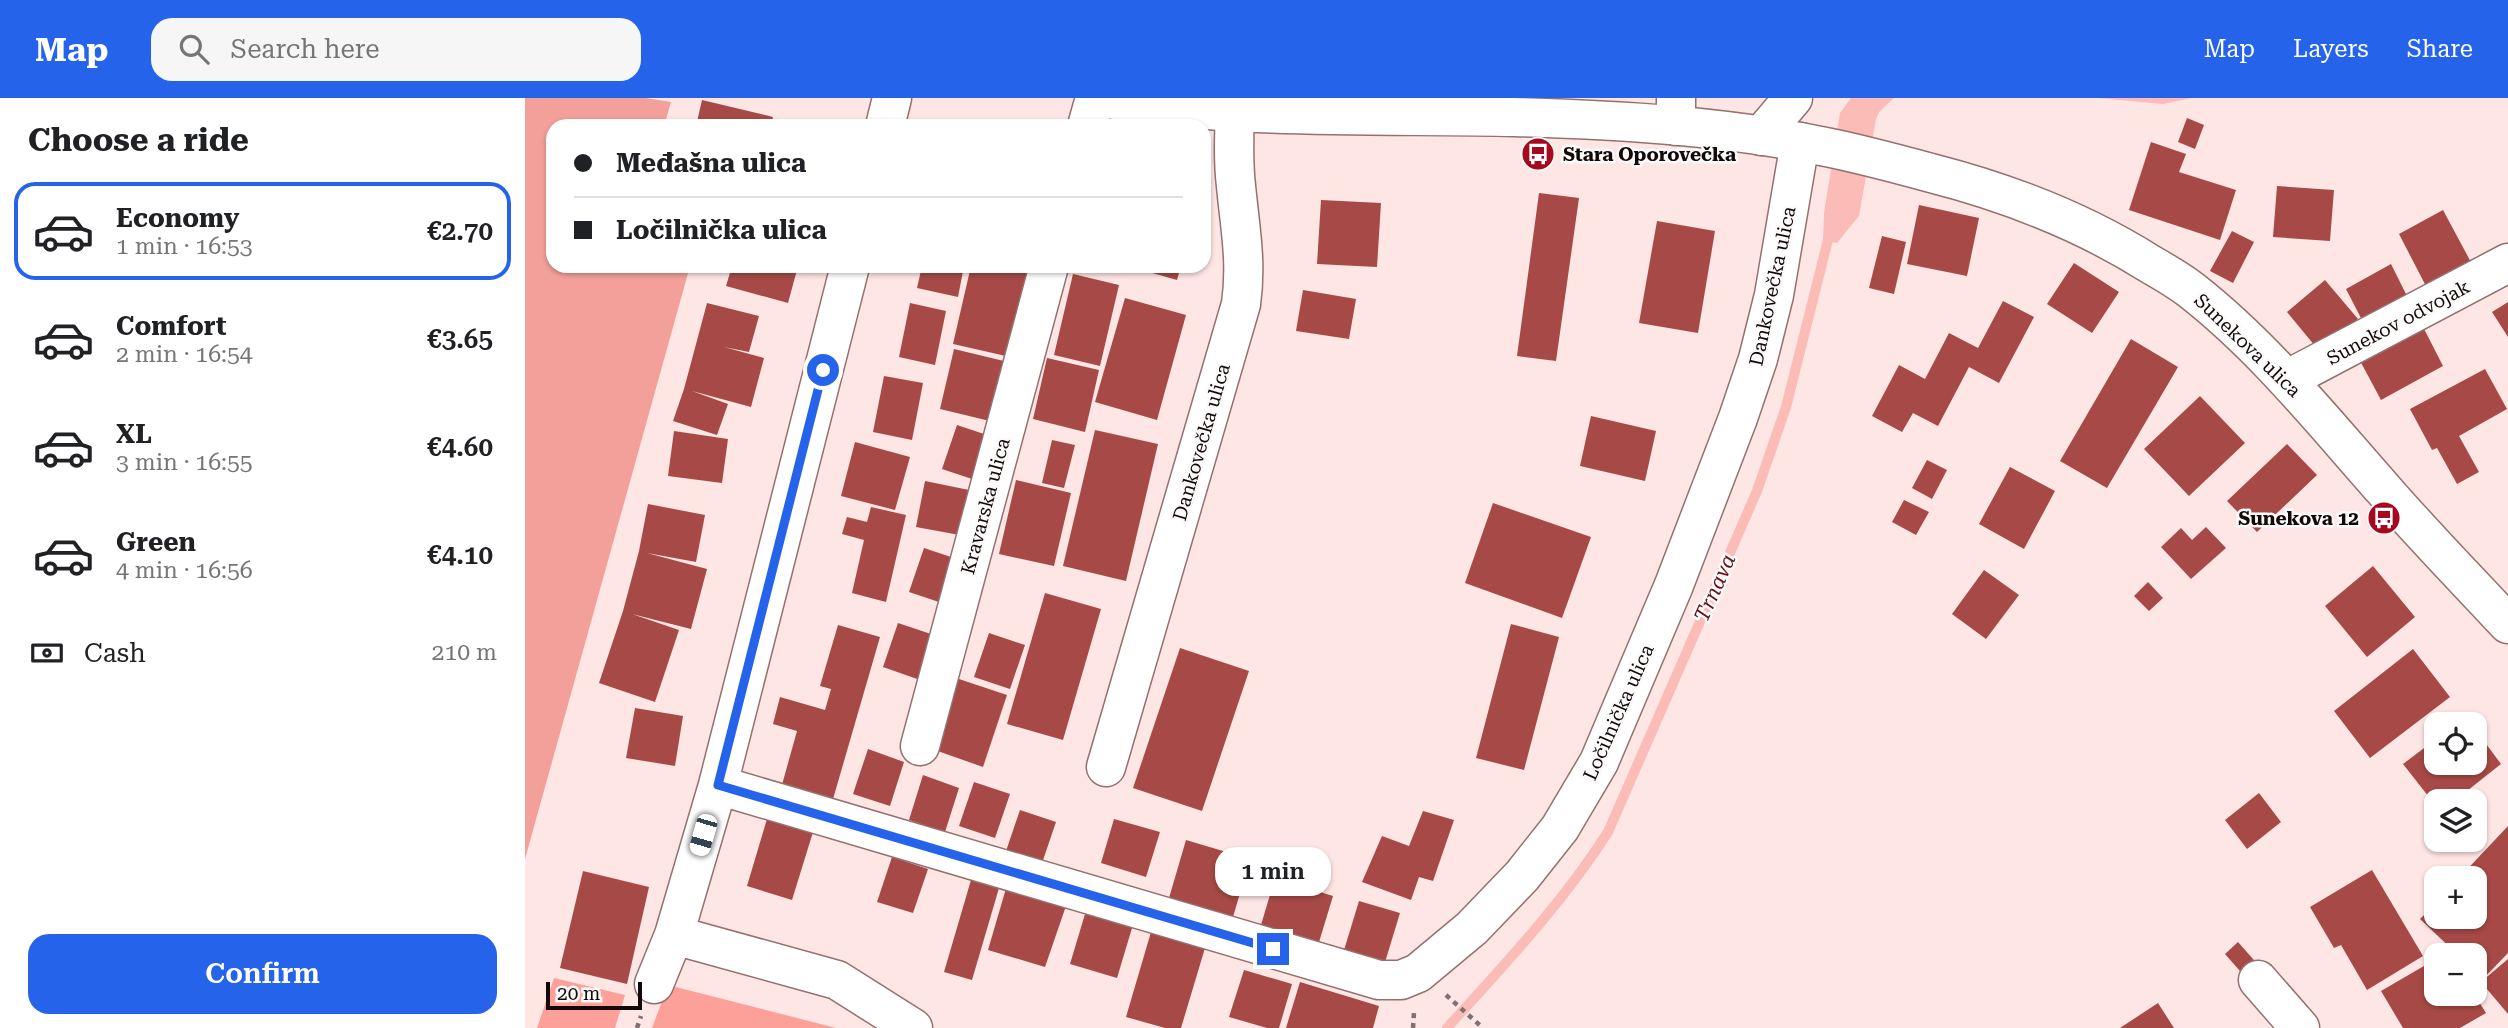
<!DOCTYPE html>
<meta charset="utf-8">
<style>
body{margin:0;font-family:"Roboto Serif",serif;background:#f6f6f6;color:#202124;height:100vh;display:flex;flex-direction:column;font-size:26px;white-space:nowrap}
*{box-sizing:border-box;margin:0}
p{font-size:23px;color:#757577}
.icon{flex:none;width:38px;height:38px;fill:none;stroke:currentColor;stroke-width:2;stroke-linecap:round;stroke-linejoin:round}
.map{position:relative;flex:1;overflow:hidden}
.sheet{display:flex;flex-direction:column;background:#fff;width:525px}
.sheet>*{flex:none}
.hud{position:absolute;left:21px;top:21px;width:665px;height:154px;border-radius:21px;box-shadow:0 2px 5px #0004;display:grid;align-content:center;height:154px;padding:0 28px;background:#fff}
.buttons{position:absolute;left:1899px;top:614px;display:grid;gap:14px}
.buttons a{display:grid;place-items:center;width:63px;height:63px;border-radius:14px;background:#fff;box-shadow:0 2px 5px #0004;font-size:35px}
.scale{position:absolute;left:21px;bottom:18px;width:96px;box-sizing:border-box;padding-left:7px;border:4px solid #130807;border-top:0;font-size:19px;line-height:24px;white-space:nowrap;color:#130807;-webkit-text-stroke:5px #fafafa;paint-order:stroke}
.end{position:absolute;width:32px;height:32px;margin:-16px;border:9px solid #2563eb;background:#fff;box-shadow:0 0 0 4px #fff}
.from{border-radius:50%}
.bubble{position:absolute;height:49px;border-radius:21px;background:#fff;box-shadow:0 2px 5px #0004;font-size:23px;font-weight:600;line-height:49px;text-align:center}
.car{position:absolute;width:21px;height:42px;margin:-21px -10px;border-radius:9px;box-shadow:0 0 5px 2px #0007;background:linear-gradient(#fff 24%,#345 0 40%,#fff 0 76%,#345 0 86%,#fff 0)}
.hud b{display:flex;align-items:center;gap:24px;height:66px;font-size:26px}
.hud b+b{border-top:2px solid #e0e0e0}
.hud i{width:18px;height:18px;background:#202124}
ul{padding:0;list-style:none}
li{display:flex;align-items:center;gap:21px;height:98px;margin:0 14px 10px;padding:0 14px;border:4px solid transparent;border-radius:21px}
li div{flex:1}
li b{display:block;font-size:26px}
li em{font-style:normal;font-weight:600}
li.current{border-color:#2563eb}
li>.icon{width:63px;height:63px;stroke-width:1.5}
h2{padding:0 28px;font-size:32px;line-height:84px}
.pay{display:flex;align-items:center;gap:18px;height:77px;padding:0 28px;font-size:26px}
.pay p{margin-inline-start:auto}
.primary-button{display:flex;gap:14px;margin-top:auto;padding:14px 28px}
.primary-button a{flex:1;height:80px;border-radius:21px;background:#2563eb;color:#fff;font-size:28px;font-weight:600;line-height:80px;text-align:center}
header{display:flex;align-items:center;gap:42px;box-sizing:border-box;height:98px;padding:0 35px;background:#2563eb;color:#fff}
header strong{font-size:33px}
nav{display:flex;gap:38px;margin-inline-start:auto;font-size:24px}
.search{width:490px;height:63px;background:#f6f6f6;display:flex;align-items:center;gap:18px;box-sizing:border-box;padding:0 24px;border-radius:21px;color:#757577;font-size:26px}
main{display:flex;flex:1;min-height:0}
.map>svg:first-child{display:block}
.green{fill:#fda09a}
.forest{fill:#f3a09b}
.water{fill:#fbbbb6}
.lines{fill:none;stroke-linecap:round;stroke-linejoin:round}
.stream{stroke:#fbbbb6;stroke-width:10}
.building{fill:#a74946}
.minor-casing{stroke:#94716e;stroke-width:41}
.major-casing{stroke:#94716e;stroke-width:41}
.path{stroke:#81706e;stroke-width:4.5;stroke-dasharray:5 5;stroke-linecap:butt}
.minor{stroke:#fff;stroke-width:38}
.major{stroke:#fff;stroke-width:38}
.route{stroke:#2563eb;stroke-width:9}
.labels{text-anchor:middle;stroke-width:5;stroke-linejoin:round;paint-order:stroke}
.poi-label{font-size:19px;font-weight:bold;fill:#130807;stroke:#fafafa;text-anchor:start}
.street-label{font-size:19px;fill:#130807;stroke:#fafafa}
.water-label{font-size:21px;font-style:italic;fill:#6b1016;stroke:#fafafa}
</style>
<header>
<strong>Map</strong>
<div class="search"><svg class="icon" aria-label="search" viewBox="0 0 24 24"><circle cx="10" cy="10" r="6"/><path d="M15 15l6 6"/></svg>Search here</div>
<nav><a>Map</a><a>Layers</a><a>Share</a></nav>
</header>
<main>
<section class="sheet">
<h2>Choose a ride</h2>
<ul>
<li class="current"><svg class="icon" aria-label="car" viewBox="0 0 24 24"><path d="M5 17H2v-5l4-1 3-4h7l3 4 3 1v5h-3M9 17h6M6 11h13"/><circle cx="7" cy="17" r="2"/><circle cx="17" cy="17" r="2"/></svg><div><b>Economy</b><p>1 min · 16:53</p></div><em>€2.70</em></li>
<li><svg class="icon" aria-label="car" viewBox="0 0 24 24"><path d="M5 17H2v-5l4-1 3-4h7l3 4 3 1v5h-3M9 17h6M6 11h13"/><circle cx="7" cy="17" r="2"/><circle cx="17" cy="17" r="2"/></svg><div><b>Comfort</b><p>2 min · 16:54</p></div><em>€3.65</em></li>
<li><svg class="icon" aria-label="car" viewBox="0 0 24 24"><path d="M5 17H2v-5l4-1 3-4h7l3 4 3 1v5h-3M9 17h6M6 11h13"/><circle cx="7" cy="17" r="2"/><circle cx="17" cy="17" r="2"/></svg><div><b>XL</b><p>3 min · 16:55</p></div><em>€4.60</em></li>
<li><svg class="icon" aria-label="car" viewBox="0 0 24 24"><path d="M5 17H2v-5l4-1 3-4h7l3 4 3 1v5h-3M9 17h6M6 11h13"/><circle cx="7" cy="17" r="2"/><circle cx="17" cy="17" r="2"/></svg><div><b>Green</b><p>4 min · 16:56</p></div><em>€4.10</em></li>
</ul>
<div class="pay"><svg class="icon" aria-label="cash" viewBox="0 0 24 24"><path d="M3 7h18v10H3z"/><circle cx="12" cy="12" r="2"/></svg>Cash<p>210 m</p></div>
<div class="primary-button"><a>Confirm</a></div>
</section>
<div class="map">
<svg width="1983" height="930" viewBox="0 0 1983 930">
<rect width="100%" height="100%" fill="#fee6e4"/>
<path class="green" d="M29,880L100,897L90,930H12Z
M143,887L311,930H127Z"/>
<path class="forest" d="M0,0H121L146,4L139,28H28V168H165L0,761Z"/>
<path class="water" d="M1326,0H1369L1354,14L1351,21L1334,118L1312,145L1298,143L1299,115L1315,15Z
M1573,0H1666L1638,6Z"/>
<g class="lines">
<path class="stream" d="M922,930C979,867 1037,806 1083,734L1232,393L1261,309L1305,134"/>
</g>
<path class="building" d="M177,2L248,19L246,28H171Z
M1662,20L1679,27L1670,51L1653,44Z
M1626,44L1661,56L1654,74L1711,92L1695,142L1604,112Z
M1752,88L1809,92L1805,143L1748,139Z
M1014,95L1054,100L1031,263L992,258Z
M796,102L856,105L852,169L792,166Z
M1394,107L1454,120L1442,178L1382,166Z
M1918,112L1948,168L1903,192L1874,136Z
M1132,123L1190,133L1173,235L1114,225Z
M1707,133L1729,144L1708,185L1685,173Z
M1357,138L1381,144L1369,196L1344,190Z
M1549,165L1594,194L1567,235L1522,206Z
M1866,166L1883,200L1838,224L1821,191Z
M207,168H273L263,205L201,188Z
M397,168H439L433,199L392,190Z
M446,168H516L494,261L428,246Z
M613,168H656L652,182L613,171Z
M548,176L594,187L575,268L529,257Z
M1800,182L1833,221L1795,254L1762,214Z
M778,192L831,201L824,241L771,233Z
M600,200L661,217L632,322L570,304Z
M1478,203L1509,219L1474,285L1444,269L1413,328L1388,315L1377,334L1347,318L1374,267L1400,281L1424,235L1453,250Z
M1983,204V239L1967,214Z
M182,205L234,218L224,254L199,249L239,260L226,309L167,293L203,306L192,337L148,323L159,291Z
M385,205L421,213L410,267L374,259Z
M1896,225L1918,268L1856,302L1833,259Z
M1606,241L1653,269L1582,390L1535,363Z
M429,251L483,264L469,324L415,311Z
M522,260L574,272L560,334L508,321Z
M1960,271L1982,311L1934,338L1954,374L1932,386L1912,350L1907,352L1885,311Z
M359,278L398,285L387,342L348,334Z
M1675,298L1720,345L1664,398L1619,351Z
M1066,318L1131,333L1120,383L1055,368Z
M432,327L468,339L453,383L417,371Z
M570,332L633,346L601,483L538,468Z
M149,333L203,341L197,385L143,378Z
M527,342L550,347L539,390L517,385Z
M330,344L385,359L370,412L316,398Z
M1762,346L1792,377L1732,434L1702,403Z
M1402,362L1422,372L1407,401L1387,390Z
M1485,369L1530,393L1499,451L1454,426Z
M491,382L546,395L529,468L474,456Z
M400,383L449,393L440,438L391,429Z
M1379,402L1404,414L1391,437L1367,424Z
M968,405L1066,439L1037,520L940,485Z
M123,406L180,417L171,464L122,455L182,471L166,531L107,516L154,532L130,604L74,585L98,513L114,453Z
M346,409L381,417L361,504L327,495L339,442L317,436L322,419L342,424Z
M1681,429L1701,450L1666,481L1636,449L1656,430L1667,442Z
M399,450L435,462L420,506L384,494Z
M1848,468L1890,519L1842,559L1800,508Z
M1459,472L1494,497L1461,541L1427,516Z
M1623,484L1638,500L1624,513L1609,498Z
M520,495L576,511L538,642L482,626Z
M373,525L409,537L395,582L358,569Z
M986,526L1034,539L999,672L951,660Z
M313,527L355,539L306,708L255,694L272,633L248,626L255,599L300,612L306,591L295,588Z
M464,535L500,547L485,591L449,579Z
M655,550L724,573L677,713L608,690Z
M1888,551L1925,599L1845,660L1809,613Z
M431,580L482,597L458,669L407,651Z
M110,610L158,618L150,668L101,660Z
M1940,618L1946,626H1929Z
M1950,631L1976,666L1928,704H1911V708L1878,666L1911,641V665H1950Z
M343,651L379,664L365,708L328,696Z
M398,677L434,690L420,734L384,722Z
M449,684L485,696L470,740L434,728Z
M1734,695L1756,724L1722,751L1700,722Z
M495,712L531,724L516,768L480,756Z
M898,713L929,722L908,783L894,779L886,802L837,784L857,738L884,748Z
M242,721L288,734L267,802L222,788Z
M589,721L635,734L621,779L576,765Z
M1983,728V855L1958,881L1950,872V858H1934L1895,821L1911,805V819H1950V780H1934Z
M661,742L725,761L708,819L644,800Z
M367,759L403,771L388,815L352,804Z
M1847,772L1898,858L1842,892L1816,847L1809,850L1785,809Z
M58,773L124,789L102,886L35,870Z
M750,780L808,798L791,854L733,837Z
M446,782L474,790L447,882L419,874Z
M482,787L542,805L520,869L463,852Z
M834,803L875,815L857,874L816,862Z
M560,816L607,830L592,880L545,866Z
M626,834L680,850L656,930H640L601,919Z
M1713,844L1735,869L1722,881L1700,856Z
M1911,861V896H1949L1961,915L1935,930H1878L1856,893Z
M1983,861V916L1956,884Z
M719,872L767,886L754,930H742L704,919Z
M775,884L854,908L848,930H761Z
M1633,905L1649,930H1595Z"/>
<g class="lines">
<defs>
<path id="minor" d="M1151,0V28
M360,28L367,0
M562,28L570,0
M1236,38L1268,0
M1763,281L1983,165
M395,648L524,168
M581,669L716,206C722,164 715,130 711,88C708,63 709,38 710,13
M193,687L854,882H876L893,875L947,830L997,778L1035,730L1074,664L1149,487L1213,320L1233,261L1249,197L1275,44
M149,837L312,882L388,930
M1733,882L1775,930
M129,886L149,837L193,687L325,168"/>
<path id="major" d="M576,0C712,22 852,16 989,19C1095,22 1202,28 1306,50C1339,57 1373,66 1406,75C1484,95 1557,123 1625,166C1639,174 1653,182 1666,192C1739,249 1797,322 1859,392C1899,438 1942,482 1983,526"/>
</defs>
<use href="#minor" class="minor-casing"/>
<use href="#major" class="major-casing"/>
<path class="path" d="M921,897L958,930
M112,930L116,918
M888,930L889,914"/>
<use href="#minor" class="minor"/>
<use href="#major" class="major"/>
</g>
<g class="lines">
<path class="route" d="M298,272L193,687L748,851"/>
</g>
<defs>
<symbol id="bus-disc" viewBox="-11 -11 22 22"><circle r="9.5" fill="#a4091e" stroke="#fafafa"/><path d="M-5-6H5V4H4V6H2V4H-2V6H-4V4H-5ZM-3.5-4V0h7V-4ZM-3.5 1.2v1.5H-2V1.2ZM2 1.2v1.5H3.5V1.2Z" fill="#fff"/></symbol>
</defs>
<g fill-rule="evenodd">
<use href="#bus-disc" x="994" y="37" width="38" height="38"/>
<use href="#bus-disc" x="1840" y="401" width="38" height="38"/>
</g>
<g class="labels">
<g class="poi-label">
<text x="1038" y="63">Stara Oporovečka</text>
<text x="1834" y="427" text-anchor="end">Sunekova 12</text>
</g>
<g class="street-label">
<text transform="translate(1247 188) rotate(-78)" y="7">Dankovečka ulica</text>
<text transform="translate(1873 224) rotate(-28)" y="7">Sunekov odvojak</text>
<text transform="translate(1723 247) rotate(44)" y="7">Sunekova ulica</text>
<text transform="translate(676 344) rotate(-74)" y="7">Dankovečka ulica</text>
<text transform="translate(460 408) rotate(-75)" y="7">Kravarska ulica</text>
<text transform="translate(1093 614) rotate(-66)" y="7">Ločilnička ulica</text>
</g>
<g class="water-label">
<text transform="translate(1190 490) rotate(-66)" y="7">Trnava</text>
</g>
</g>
</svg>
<div class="buttons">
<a><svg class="icon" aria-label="locate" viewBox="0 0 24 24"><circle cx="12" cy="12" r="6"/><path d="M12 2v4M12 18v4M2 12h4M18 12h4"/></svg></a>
<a><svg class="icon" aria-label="layers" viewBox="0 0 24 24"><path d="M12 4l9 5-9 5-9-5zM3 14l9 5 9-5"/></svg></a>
<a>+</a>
<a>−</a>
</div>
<div class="scale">20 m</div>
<i class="end from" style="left:298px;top:272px"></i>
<i class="end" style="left:748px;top:851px"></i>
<div class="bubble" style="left:690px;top:749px;width:116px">1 min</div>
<i class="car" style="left:178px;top:737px;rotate:196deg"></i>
<div class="hud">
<b><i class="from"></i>Međašna ulica</b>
<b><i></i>Ločilnička ulica</b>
</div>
</div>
</main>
